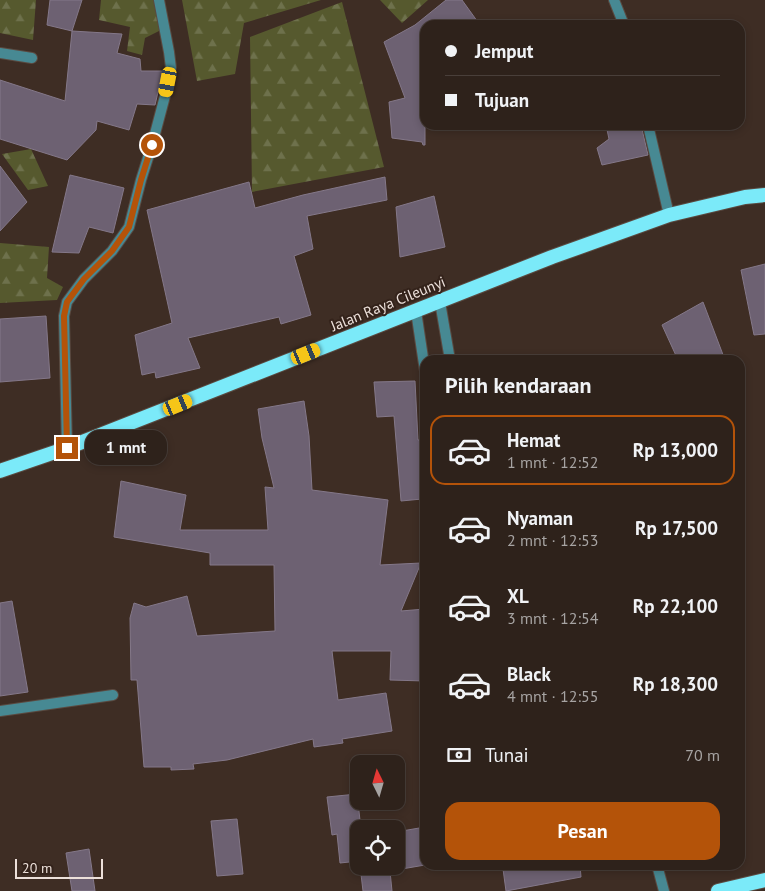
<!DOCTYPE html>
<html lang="id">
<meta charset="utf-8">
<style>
body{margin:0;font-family:"PT Sans",sans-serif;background:#362a24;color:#f1f3f6;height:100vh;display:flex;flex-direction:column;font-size:19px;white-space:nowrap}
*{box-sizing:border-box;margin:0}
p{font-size:16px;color:#a7a4a3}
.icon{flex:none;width:28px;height:28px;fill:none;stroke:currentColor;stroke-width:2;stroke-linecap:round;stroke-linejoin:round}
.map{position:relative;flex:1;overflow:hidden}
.side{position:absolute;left:420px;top:355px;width:325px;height:515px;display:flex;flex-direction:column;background:#2e221b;border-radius:15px;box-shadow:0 2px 8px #0003,0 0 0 1px #493f3a}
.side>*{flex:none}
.guide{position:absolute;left:420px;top:20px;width:325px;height:110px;border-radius:15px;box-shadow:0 2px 8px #0003,0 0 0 1px #493f3a;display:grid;align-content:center;height:110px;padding:0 25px;background:#2e221b}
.needle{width:32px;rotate:355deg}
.tools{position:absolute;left:350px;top:755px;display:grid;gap:10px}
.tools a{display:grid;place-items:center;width:55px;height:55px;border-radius:10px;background:#2e221b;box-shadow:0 2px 8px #0003,0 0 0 1px #493f3a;font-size:25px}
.scale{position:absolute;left:15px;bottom:12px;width:88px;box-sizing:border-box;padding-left:5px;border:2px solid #ece0da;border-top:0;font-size:14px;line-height:18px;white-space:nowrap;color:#ece0da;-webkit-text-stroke:4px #34231b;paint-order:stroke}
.end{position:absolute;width:22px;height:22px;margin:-11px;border:6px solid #b45309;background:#fff;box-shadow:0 0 0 2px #fff}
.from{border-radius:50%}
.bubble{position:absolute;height:35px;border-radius:15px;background:#2e221b;box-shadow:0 2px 8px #0003,0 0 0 1px #493f3a;font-size:16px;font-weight:800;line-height:35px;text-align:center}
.car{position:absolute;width:15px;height:30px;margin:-15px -8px;border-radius:6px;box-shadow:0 0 4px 1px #0007;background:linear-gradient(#f5c518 24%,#345 0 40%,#f5c518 0 76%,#345 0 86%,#f5c518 0)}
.guide b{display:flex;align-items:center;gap:18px;height:48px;font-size:19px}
.guide b+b{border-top:1px solid #493f3a}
.guide i{width:12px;height:12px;background:#f1f3f6}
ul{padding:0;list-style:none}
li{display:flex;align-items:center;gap:15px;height:70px;margin:0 10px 8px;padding:0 15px;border:2px solid transparent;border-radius:15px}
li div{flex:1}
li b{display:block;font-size:19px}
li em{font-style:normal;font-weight:800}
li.on{border-color:#b45309}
li>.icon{width:45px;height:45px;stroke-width:1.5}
h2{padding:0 25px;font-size:22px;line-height:60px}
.pay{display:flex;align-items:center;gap:12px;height:55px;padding:0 25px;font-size:19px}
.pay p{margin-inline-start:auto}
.button{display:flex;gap:10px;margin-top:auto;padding:10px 25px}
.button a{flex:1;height:58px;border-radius:15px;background:#b45309;color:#fff;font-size:20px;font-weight:800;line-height:58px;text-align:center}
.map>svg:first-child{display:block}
.forest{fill:url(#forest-firs)}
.building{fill:#6d6172;stroke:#847889}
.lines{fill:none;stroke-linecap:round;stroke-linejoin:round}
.service-casing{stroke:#5a4a41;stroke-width:12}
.minor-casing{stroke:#5a4a41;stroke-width:12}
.trunk-casing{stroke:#5a4a41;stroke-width:16}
.service{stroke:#478993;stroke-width:10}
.minor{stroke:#478993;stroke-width:10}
.trunk{stroke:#7beaf9;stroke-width:14}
.route{stroke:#b45309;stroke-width:6}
.labels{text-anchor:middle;stroke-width:4;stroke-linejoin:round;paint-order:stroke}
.street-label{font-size:15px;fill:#ece0da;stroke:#34231b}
</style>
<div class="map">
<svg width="765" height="891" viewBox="0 0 765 891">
<defs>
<pattern id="forest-firs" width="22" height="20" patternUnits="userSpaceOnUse" patternTransform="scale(1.25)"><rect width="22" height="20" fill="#56592e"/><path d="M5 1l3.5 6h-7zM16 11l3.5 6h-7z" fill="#6e714c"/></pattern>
</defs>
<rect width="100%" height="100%" fill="#3e2d24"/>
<path class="forest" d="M0,0H36L33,40L0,33Z
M101,0H154L161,30L145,38L142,55L127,51L130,27L99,20Z
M182,0H321L244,23L235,74L197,81Z
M380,0H428L402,23Z
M342,2L384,167L252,192L250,37Z
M31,149L48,186L28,190L2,154Z
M0,243L49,247L47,278L63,287L57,300L0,303Z"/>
<path class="building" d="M50,0H82L72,31L47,25Z
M446,0H462L480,25H425V145H423L422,142L392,138L389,102L405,98L384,42L415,25Z
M72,31L122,34L117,53L140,59L141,71H163L155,105L137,104L129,130L97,121L96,130L67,160L0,139V80L65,101Z
M606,125H641L648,155L602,165L597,148L609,139Z
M0,166L27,202L0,231Z
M70,175L124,188L113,233L89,227L79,253L52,252Z
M385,177L387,200L307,216L313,249L294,256L311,315L281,324L279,317L188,338L200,368L156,378L155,372L142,375L135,335L172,323L147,210L249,182L255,208L303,195Z
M434,196L445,247L400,257L396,207Z
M765,264V334L754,335L741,270Z
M703,302L725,360H678L662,325Z
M46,316L50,378L0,382V319Z
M415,381L418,440H425V493H421L422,499L401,501L394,416L377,417L374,382Z
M304,401L309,436L312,490L388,500L380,565L421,563L401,611L425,609V681L390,680L391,651H332L338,700L386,693L392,731L342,739L343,743L314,747L313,739L227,760L193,764L194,769L171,770V767H144L137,680H131L130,618L134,603L146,607L187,596L197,636L275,631L274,565H210V553L114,537L121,481L186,495L180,530H268L265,487L274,488L262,438L258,409Z
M12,601L28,692L0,696V603Z
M357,794L361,829H359V861L340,863L337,834L332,835L327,797Z
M237,819L243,874L217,876L211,821Z
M425,827V865L390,871L392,891H363L360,866H396V832Z
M89,849L95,891H72L66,853Z
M524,865H580L581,877L506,891L503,869Z"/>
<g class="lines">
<defs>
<path id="service" d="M440,302L450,360"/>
<path id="minor" d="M614,0L624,25
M0,53L32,58
M648,125L669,215
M416,311L425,371
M67,448L64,316L67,302L84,279L112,251L129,227L141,180L152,145L165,96L171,68L169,52L159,0
M0,711L113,695
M657,865L664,891"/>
<path id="trunk" d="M0,471L67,448L552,257L669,215L745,197L765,195
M718,891L765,880"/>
</defs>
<use href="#service" class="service-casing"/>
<use href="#minor" class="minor-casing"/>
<use href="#trunk" class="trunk-casing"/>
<use href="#service" class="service"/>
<use href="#minor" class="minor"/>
<use href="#trunk" class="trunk"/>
</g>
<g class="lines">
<path class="route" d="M67,448L64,316L67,302L84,279L112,251L129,227L141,180L152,145"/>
</g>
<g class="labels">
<g class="street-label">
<text transform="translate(388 304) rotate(-22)" y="5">Jalan Raya Cileunyi</text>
</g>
</g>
</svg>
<div class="tools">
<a><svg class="needle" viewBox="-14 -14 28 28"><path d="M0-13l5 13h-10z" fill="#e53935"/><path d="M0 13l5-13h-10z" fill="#a7a4a3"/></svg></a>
<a><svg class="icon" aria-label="locate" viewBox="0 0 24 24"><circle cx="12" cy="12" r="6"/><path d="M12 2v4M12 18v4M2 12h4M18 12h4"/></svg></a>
</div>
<div class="scale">20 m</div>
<i class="end from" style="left:152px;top:145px"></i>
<i class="end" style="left:67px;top:448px"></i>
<div class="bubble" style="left:85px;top:430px;width:82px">1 mnt</div>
<i class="car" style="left:168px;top:82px;rotate:191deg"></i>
<i class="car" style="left:306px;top:354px;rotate:68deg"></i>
<i class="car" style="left:178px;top:405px;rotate:68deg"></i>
<div class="guide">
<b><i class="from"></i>Jemput</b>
<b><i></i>Tujuan</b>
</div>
<section class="side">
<h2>Pilih kendaraan</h2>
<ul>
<li class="on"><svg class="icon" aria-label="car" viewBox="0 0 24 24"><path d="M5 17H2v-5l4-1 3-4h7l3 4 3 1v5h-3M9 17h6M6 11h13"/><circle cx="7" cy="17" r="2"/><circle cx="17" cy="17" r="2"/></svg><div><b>Hemat</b><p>1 mnt · 12:52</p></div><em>Rp 13,000</em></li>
<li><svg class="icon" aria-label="car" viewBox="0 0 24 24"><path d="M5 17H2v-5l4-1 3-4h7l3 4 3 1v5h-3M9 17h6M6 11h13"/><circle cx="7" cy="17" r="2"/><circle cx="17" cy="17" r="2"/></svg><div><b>Nyaman</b><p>2 mnt · 12:53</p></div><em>Rp 17,500</em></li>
<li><svg class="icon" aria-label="car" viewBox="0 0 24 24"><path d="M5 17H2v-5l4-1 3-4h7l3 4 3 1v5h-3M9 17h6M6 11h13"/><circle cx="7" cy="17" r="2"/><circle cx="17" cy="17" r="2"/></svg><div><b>XL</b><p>3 mnt · 12:54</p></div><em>Rp 22,100</em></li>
<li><svg class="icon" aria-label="car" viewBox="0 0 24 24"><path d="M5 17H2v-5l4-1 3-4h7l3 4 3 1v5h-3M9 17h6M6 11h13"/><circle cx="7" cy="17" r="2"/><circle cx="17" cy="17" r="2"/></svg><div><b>Black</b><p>4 mnt · 12:55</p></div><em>Rp 18,300</em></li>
</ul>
<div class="pay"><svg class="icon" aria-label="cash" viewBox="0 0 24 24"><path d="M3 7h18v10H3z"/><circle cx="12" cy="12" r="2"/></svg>Tunai<p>70 m</p></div>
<div class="button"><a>Pesan</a></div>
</section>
</div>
